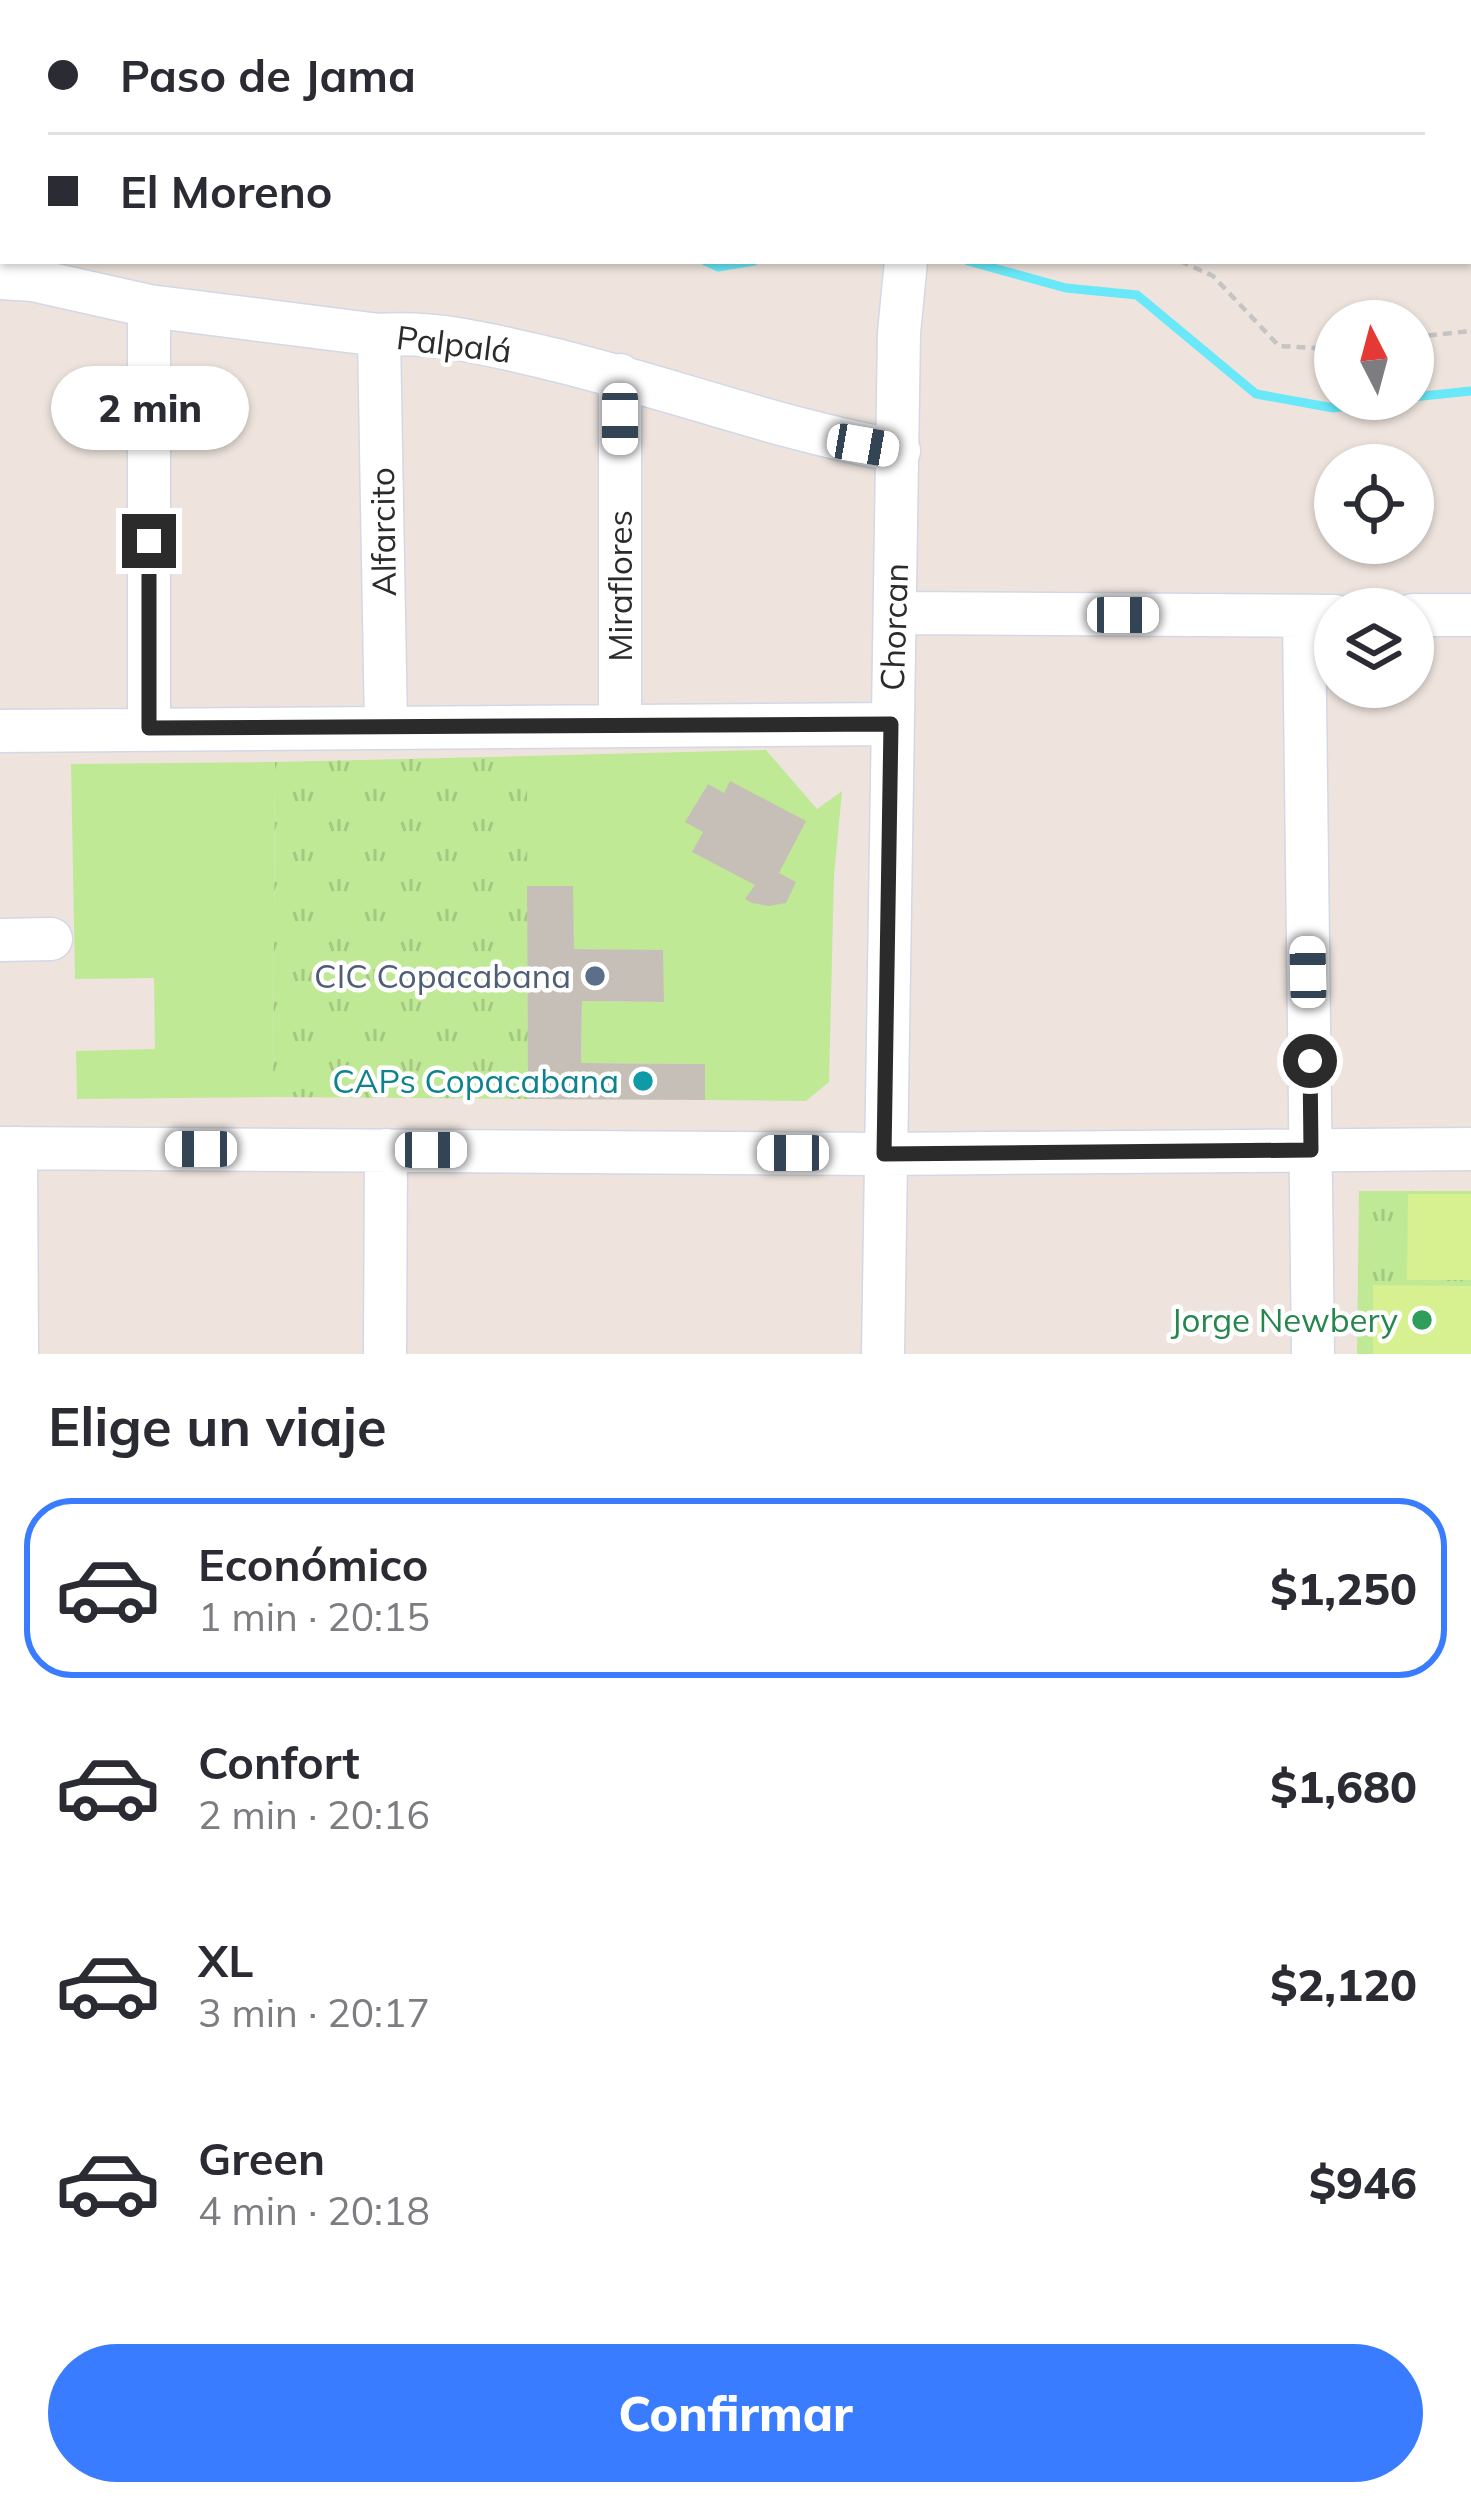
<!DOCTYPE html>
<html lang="es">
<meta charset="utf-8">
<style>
body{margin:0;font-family:Mulish,sans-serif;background:#f7f7f7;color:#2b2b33;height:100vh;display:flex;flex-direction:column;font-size:45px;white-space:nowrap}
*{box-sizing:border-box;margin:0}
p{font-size:39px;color:#7c7c81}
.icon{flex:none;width:66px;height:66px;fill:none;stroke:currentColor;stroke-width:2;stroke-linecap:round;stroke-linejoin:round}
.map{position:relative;height:1354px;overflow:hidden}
.drawer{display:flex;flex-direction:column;background:#fff;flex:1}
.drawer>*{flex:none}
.top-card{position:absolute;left:0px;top:0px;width:1473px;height:264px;box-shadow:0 3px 9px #0004;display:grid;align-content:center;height:264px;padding:0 48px;background:#fff}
.needle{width:78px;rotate:354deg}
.controls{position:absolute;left:1314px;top:300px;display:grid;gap:24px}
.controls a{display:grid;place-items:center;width:120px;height:120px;border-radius:50%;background:#fff;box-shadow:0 3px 9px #0004;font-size:60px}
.end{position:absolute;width:54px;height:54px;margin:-27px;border:15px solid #2b2b2b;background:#fff;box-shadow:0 0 0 6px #fff}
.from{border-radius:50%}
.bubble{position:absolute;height:84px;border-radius:42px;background:#fff;box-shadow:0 3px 9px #0004;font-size:39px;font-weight:800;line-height:84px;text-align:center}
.car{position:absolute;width:36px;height:72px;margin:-36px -18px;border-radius:15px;box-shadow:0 0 9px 3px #0007;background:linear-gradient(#fff 24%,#345 0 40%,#fff 0 76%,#345 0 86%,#fff 0)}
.top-card b{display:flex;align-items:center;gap:42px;height:114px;font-size:45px}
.top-card b+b{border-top:3px solid #e1e1e2}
.top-card i{width:30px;height:30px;background:#2b2b33}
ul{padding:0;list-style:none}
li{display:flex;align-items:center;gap:36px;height:180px;margin:0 24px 18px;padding:0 24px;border:6px solid transparent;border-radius:48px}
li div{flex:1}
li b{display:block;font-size:45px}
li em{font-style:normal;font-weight:800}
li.current{border-color:#397cff}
li>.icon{width:108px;height:108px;stroke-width:1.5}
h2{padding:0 48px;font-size:54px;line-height:144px}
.action{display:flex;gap:24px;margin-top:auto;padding:24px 48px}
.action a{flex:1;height:138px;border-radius:72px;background:#397cff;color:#fff;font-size:48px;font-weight:800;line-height:138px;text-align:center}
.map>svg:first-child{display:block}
.grass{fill:#bfe995}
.park{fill:url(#park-tufts)}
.pitch{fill:#d7f190}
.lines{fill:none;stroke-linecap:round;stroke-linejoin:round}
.stream{stroke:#68e8f8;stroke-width:9}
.building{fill:#c6bfb8}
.minor-casing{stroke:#d2d8e5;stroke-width:45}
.path{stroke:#c4c4c4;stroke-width:4.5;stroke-dasharray:9 6;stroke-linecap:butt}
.minor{stroke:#fff;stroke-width:42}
.route{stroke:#2b2b2b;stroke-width:15}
.service-dot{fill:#5c6f8a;stroke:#fff;stroke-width:4.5}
.culture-dot{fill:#0f9aa8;stroke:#fff;stroke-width:4.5}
.leisure-dot{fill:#2e9e5b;stroke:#fff;stroke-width:4.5}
.labels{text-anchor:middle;stroke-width:9;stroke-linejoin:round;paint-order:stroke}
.street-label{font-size:33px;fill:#2b2b2b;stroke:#fff}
.service-label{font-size:33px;fill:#4e5e75;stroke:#fff;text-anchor:end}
.culture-label{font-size:33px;fill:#0d838f;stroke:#fff;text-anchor:end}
.leisure-label{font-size:33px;fill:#27864d;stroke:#fff;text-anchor:end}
</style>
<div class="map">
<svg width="1471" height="1354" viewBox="0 0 1471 1354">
<defs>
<pattern id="park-tufts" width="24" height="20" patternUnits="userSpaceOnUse" patternTransform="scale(3)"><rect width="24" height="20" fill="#bfe995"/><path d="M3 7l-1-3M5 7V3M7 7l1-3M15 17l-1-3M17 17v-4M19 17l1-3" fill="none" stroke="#a4c881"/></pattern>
</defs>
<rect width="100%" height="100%" fill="#eee4dd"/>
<path class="grass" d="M92,0H697L86,3Z
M766,750L817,809L842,791L834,876L829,1082L806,1101L705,1100V1064L581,1063L582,1001L663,1002V951L574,949L572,887L527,886V756Z
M275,762L273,1097L77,1099L76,1051L155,1049L154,978L75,979L71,764Z"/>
<path class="park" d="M527,756L528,1099L273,1097L275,762Z
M1359,1191H1471V1354H1357Z"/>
<path class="pitch" d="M1408,1194H1471V1280H1407Z
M1373,1285L1471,1286V1354H1373Z"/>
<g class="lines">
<path class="stream" d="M0,89H3
M705,261L718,267L754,261
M968,261L1066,288L1137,295L1256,394L1333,408L1402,399
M1413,397L1471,391"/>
</g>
<path class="building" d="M730,781L806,821L779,873L796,882L786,903L769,906L752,903L745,899L755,885L692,852L703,832L685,822L708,784L724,793Z
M527,886H573L574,949L663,950L664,1002L582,1001L581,1063L705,1064V1100L528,1099Z"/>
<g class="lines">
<defs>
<path id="minor" d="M720,3L721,0
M946,3L947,0
M1222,3V0
M1470,170L1471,163
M1470,208H1471
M0,278L33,280L149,306L379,335C436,331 488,344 543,357C663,385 778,430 899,451
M379,335L386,728
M896,613L1335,616
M1413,615H1471
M1304,617L1313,1354
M620,724V375
M149,728V306
M0,731L891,724
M0,940L51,939
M0,1148L884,1154L1471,1149
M16,1148L17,1354
M385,1354L386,1150
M883,1354L899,333L906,261"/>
</defs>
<use href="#minor" class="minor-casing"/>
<path class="path" d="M0,49L3,50
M1180,261L1213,276L1279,346L1335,349
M1413,337L1471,331"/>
<use href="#minor" class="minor"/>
</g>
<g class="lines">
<path class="route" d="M149,541V728L891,724L884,1154L1311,1150L1310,1061"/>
</g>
<circle class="service-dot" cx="595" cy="976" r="12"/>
<circle class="culture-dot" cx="643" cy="1081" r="12"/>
<circle class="leisure-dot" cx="1422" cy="1320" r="12"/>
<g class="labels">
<g class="street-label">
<text transform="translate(454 344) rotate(7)" y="12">Palpalá</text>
<text transform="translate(383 532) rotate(-91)" y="12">Alfarcito</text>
<text transform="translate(620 586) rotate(-90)" y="12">Miraflores</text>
<text transform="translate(894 627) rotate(-88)" y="12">Chorcan</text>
</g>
<g class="service-label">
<text x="571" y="988">CIC Copacabana</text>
</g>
<g class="culture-label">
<text x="619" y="1093">CAPs Copacabana</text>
</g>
<g class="leisure-label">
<text x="1398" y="1332">Jorge Newbery</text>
</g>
</g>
</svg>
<div class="controls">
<a><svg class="needle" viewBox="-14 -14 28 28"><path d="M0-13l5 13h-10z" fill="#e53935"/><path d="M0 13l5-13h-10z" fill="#7c7c81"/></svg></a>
<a><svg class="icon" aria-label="locate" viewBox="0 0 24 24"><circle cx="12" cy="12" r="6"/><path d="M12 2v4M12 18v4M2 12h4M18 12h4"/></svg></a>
<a><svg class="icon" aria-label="layers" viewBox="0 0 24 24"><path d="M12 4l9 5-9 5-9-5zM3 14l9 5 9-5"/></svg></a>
</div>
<i class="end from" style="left:1310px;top:1061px"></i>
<i class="end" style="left:149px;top:541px"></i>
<div class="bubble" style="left:51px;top:366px;width:198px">2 min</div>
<i class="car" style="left:620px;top:419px;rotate:180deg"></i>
<i class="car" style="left:863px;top:445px;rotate:100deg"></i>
<i class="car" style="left:1123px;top:615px;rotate:90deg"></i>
<i class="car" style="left:1308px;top:972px;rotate:359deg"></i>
<i class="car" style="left:201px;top:1149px;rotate:270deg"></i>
<i class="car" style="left:431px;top:1150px;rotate:90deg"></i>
<i class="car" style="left:793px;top:1153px;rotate:270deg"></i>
<div class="top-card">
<b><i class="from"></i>Paso de Jama</b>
<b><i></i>El Moreno</b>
</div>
</div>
<section class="drawer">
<h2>Elige un viaje</h2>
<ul>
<li class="current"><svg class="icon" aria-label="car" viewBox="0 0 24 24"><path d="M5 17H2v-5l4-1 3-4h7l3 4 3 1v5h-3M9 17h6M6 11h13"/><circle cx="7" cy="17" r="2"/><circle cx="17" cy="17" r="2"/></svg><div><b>Económico</b><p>1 min · 20:15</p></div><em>$1,250</em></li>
<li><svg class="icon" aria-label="car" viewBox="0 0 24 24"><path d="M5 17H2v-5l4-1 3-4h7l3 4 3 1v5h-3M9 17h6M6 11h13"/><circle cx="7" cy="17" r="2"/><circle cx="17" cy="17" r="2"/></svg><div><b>Confort</b><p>2 min · 20:16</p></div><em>$1,680</em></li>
<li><svg class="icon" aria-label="car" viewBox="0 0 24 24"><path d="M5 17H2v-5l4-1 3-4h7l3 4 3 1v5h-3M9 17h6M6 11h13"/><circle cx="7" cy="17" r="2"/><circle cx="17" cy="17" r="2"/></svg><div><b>XL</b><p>3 min · 20:17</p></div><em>$2,120</em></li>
<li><svg class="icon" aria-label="car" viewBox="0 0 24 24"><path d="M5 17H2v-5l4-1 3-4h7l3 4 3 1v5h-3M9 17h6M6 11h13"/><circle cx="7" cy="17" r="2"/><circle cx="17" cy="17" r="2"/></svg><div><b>Green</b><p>4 min · 20:18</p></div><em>$946</em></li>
</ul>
<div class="action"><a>Confirmar</a></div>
</section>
